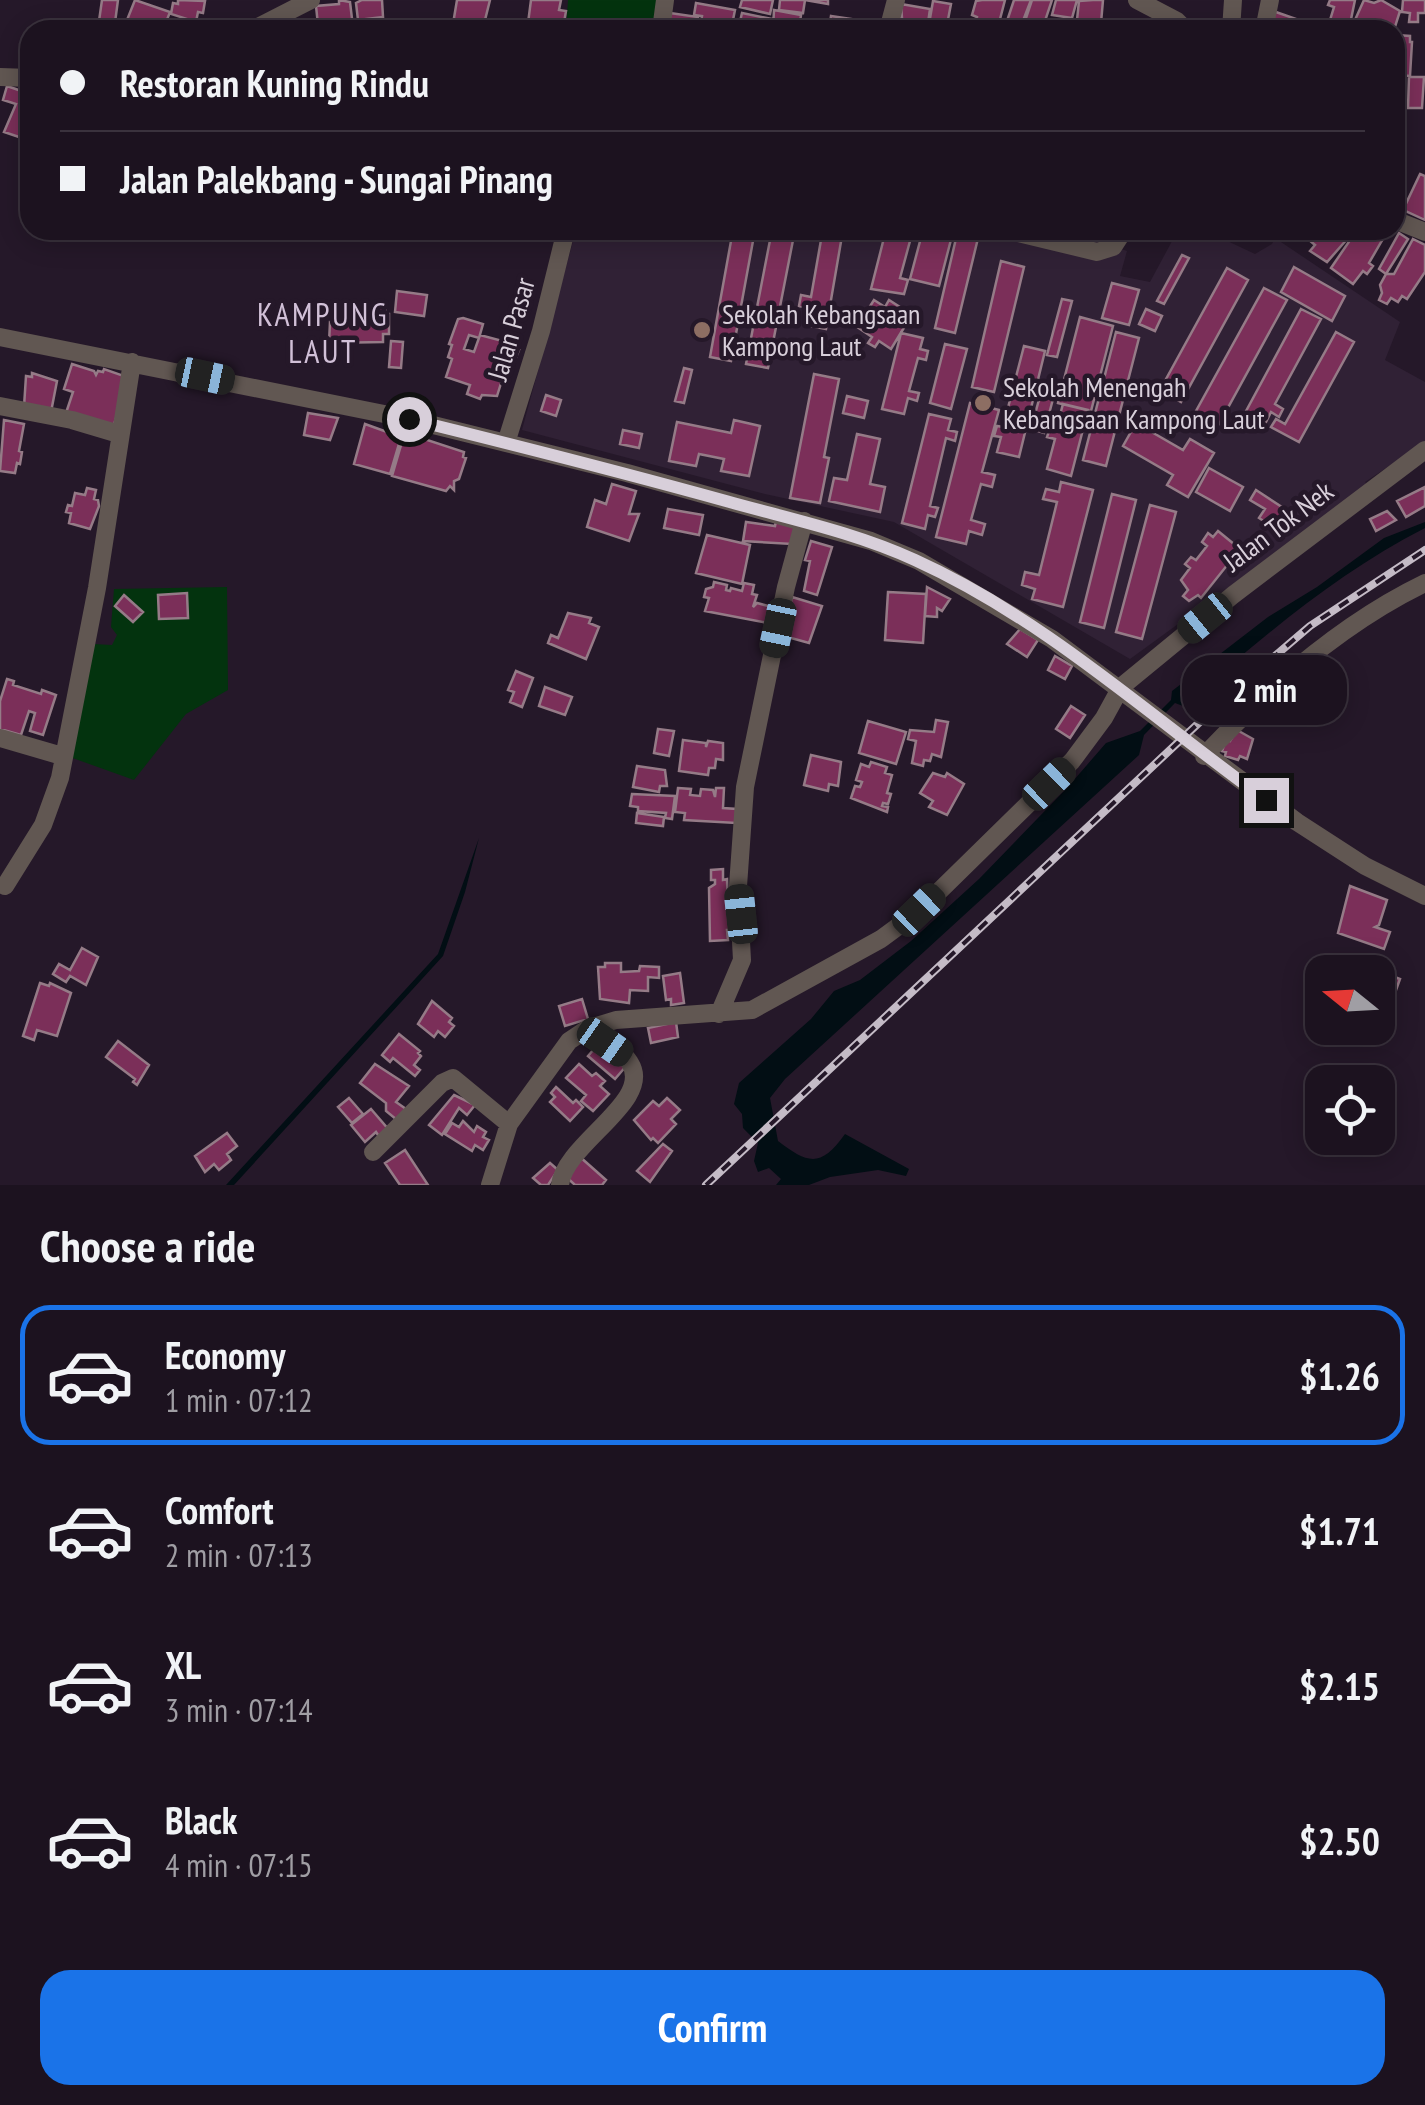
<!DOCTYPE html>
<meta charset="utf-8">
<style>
body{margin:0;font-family:"PT Sans Narrow",sans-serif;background:#29202c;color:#f1f3f6;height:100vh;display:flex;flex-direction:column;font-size:38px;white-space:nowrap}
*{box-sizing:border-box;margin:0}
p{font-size:32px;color:#a09ea4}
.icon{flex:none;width:55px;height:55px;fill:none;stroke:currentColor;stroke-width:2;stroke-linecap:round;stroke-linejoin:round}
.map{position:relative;height:1185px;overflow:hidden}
.details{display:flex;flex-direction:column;background:#1c121f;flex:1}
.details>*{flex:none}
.guide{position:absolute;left:20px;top:20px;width:1385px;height:220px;border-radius:30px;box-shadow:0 5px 25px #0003,0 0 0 2px #3a323d;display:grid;align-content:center;height:220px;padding:0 40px;background:#1c121f}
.needle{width:65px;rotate:288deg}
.controls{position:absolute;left:1305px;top:955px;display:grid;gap:20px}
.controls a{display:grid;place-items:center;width:90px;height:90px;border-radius:20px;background:#1c121f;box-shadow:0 5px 25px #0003,0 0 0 2px #3a323d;font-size:50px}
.end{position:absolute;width:45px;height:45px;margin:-22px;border:12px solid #d8cfda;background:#111;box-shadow:0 0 0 5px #111}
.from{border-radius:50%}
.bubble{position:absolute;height:70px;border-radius:30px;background:#1c121f;box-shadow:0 5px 25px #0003,0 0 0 2px #3a323d;font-size:32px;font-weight:700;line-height:70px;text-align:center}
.car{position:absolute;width:30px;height:60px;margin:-30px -15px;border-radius:12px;box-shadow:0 0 8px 2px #0007;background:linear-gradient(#222 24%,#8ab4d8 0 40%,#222 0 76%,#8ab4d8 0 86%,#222 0)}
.guide b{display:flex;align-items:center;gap:35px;height:95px;font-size:38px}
.guide b+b{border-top:2px solid #3a323d}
.guide i{width:25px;height:25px;background:#f1f3f6}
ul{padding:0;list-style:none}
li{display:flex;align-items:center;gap:30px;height:140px;margin:0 20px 15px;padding:0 20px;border:5px solid transparent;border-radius:30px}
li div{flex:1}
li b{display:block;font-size:38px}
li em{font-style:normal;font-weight:700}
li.selected{border-color:#1a73e8}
li>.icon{width:90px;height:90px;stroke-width:1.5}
h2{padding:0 40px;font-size:45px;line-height:120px}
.cta{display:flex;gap:20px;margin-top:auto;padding:20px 40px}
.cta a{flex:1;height:115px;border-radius:30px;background:#1a73e8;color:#fff;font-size:40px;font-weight:700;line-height:115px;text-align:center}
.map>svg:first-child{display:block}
.built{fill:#302135}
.green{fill:#03330e}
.water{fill:#020e14}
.building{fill:#7b2f59;stroke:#957b87;stroke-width:2.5}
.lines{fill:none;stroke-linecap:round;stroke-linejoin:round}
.minor{stroke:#615752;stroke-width:18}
.rail-casing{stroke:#c4bbc6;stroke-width:8}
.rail{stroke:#251829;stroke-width:4;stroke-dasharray:11;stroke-linecap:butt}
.route{stroke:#d8cfda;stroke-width:12}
.education-dot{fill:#8d6e63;stroke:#251829;stroke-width:4}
.labels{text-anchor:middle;stroke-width:9;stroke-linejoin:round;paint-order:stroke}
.poi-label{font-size:28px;fill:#d8cfda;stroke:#251829;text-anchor:start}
.street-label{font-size:28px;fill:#d8cfda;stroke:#251829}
.quarter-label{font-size:32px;letter-spacing:2.5px;fill:#d1c0d7;stroke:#251829}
</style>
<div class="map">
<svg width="1425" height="1185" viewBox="0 0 1425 1185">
<rect width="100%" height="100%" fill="#251829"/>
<path class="built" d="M576,230H1064L1127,251L1120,276L1150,282L1178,230H1204L1255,254L1272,244L1275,238L1400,322L1385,360L1425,382V442L1365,482L1368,486L1130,659L894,522L765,494L522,430Z"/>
<path class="green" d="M568,0H662L657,30H566Z
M227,587L228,690L186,714L134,780L67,756L93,644L112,645L117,635L111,627L114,589Z"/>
<path class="water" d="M1425,522V528C1335,574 1259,640 1183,706L1175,703L1144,735L1139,755L785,1079L770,1098L778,1141C808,1164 821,1168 845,1134L909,1169L906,1176L878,1170L830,1177L809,1185H776L781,1179L769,1168L758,1172L754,1161L758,1143L743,1128L742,1114L734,1104L739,1083L811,1019L834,991L860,980L911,941L979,879L1067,788L1106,743L1140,731L1171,700L1172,691L1268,617L1317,587L1384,538Z
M479,838L465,892L443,956L234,1185H226L438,954Z"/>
<path class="building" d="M102,0H118L114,30L98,28Z
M135,0L170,12L163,30H151L127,20Z
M178,0L205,1L203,13L198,12L196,22L171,14L173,3L178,4Z
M339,0L350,2L353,27L325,30L324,24L318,25L316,6L339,4Z
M362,0H382L383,17L358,20L356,3Z
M457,0H490L483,28L452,30Z
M531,0H561L559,10L566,11L564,23L550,21V25L528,23Z
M742,0H773L770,14L740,7Z
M780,0H828V4L805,0L803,13L779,10Z
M982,0H1005L999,23L989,20L988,25L976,22L977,17L972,15L976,1Z
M1014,0H1031L1021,26L1007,21Z
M1032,0H1052L1042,30H1022Z
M1056,0H1077L1072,18L1052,15Z
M1093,0H1103L1101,23L1077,20L1079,1Z
M1330,0H1355L1349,29L1327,30L1334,7L1328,5Z
M1364,0L1374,3L1381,0L1400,11L1394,30L1368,29L1357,24L1355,20Z
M1403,0H1425V13H1418V22H1409L1410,13L1402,12Z
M933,1L951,4L946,30H928Z
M696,3L735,10L731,30H706L707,23L701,22L702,16L694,15Z
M901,4L930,9L927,30H896L898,17L902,18Z
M774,10L801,15L799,29L773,30Z
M1273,11L1299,20L1296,30L1267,28Z
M670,13L698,17V30H667Z
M742,13L772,19L769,30H738Z
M831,16L865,21L864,30H829Z
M1396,35L1410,36V42H1412L1410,76L1396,75Z
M1409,77H1424L1422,108H1408Z
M7,86L30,94V123L19,137L4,132L16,104L3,100Z
M1420,174L1425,176V220L1403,210Z
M733,230H755L731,361L710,357Z
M772,230H795L768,368L746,364Z
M813,230H843L826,329L805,325L808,308L799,306L801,295L811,297L821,240L812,239Z
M886,230H913L900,278L908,280L904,294L871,289Z
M923,230L953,232L939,286L910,279Z
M958,230H980L955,333L935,328Z
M1315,230H1347L1344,233L1349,237L1327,262L1310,251L1315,245L1308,239Z
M1357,230H1388L1369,263L1373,266L1367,274L1363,271L1353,284L1331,268Z
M1399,233L1408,239L1386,274L1379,269Z
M1413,239L1425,245V272L1407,299L1402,296L1398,302L1391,298L1387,304L1379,300L1382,293L1380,285L1386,274H1394Z
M1182,255L1189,258L1164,304L1157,301Z
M1001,261L1024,267L994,392L972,387Z
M1294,267L1345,296L1332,321L1281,292Z
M1227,268L1248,280L1181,402L1160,390Z
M1112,283L1139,290L1129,325L1102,318Z
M1264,288L1287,300L1219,424L1196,411Z
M397,291L427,295L424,316L395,312Z
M1062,299L1072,301L1057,357L1047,355Z
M874,300L885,307L889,300L906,311L899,322L905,326L891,349L879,341L875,347L868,343L872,337L857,327Z
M341,305L386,307L385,314H389V334H383V342L329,343L330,322H337Z
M1146,309L1162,316L1155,331L1139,324Z
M1301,309L1321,319L1275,404L1283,409L1279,417L1271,412L1265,424L1245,413Z
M1080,317L1113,326L1091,411L1058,403Z
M463,318L483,324L479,338L469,335L464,349L474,352L480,335L514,344L513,348L519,350L514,363L508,361L497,396L482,395L480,399L467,394L470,385L446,377L452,359L448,357L452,345L449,344L458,319Z
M1116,332L1139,338L1106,466L1083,460Z
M1336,332L1354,342L1299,442L1271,427L1276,419L1285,424Z
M901,333L923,338L920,349L928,351L926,360L918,358L909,391L919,393L917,401L908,398L904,414L882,409Z
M391,341L403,342L401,368L389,367Z
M945,344L967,349L951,409L930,403Z
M1024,346L1045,351L1019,457L997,452L1001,437L994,436L997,426L1003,427Z
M72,364L94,371L96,375L98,371L103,372L104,369L124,376L123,395L112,431L65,416L73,392L64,389Z
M684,368L692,370L684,403L675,401Z
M32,373L57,381L51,412L24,407L26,376L32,377Z
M814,374L839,379L824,457L829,458L820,503L790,498Z
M546,395L561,400L556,416L541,411Z
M847,396L868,401L864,418L843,413Z
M1040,396L1053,399L1044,433L1031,429Z
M970,403L999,410L982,472L995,475L992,487L981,484L971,520L985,524L982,535L969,531L966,544L936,537Z
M1063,404L1088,410L1071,476L1047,469L1055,439L1047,437L1050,428L1056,430Z
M308,413L338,418L330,440L304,435Z
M929,414L951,419L948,430L957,432L955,441L946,438L930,506L938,508L935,517L928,515L925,529L902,523Z
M4,420L24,424L19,451L22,452L20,464L17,463L15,473L0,471Z
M734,420L760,426L749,476L721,471L724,459L699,454L696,466L669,461L677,422L731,433Z
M1136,423L1183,450L1190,439L1214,453L1188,497L1167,485L1173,475L1123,446Z
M365,424L401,437L390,474L354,464Z
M415,430L423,432L421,438L464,452L463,457L466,458L459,479L454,481V490L450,486L446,491L392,476L404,435L413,438Z
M623,430L642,434L639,448L620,444Z
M857,434L880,439L870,484L885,487L880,512L829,501L834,478L847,480Z
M1209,468L1243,487L1230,511L1196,492Z
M1061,482L1093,490L1063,607L1032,599L1035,589L1022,585L1025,572L1039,575L1057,502L1043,499L1046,489L1059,492Z
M612,484L636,491L629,514H639L629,541L587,527L595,500L606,504Z
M1425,487V506L1406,517L1397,501Z
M87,488L96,490L94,499L98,500L99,506L90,529L69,523L71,513L66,512L68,505L72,506L75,493L85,495Z
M1256,490L1294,515L1282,533L1259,518L1265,509L1250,500Z
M1112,494L1136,500L1104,628L1080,622Z
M1150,505L1176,512L1142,639L1116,632Z
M668,509L703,515L699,535L664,528Z
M1387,511L1396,520L1376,531L1370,519Z
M776,521L797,523L792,544L743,541L746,522L775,526Z
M1218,531L1240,549L1201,598L1198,595L1189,601L1183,596L1188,590L1181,580L1190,568L1185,564L1191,557L1196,560L1207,546L1202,542L1208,533L1213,537Z
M707,535L750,545L742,584L696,573Z
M811,541L832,547L817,595L804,591L810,561L805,560Z
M714,582L727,585L726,590L730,591L731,588L742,591L744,583L754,585L752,594L757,595L753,607L757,603L772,607L768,623L705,611L709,598L704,597L706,589L713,587Z
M927,587L950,599L942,611L937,608V617L925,616Z
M888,592L926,594L923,643L885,640Z
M187,593L188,618L159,619L158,595Z
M124,595L143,612L133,622L115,606Z
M792,597L822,606L809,643L784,636Z
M568,613L591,618L589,623L599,627L586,659L548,643L551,635L558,638Z
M1020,629L1038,640L1027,657L1007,644Z
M1055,656L1072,666L1065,679L1048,670Z
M516,671L533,678L522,707L510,702L514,692L508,690Z
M7,679L14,681L13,685L41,694L42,690L56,695L43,735L30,731L35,713L29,711L21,735L0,729V701Z
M545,687L572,697L565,715L539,706Z
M1071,706L1085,715L1070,738L1056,729Z
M936,720L948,722L941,757L932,754L930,761L924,760L923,766L912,763L916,741L908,739L910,730L934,732Z
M868,721L906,732L896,764L859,753Z
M658,729L674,731L669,756L654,753Z
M1237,730L1253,739L1247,759L1240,756L1238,760L1225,756L1226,752L1222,751L1226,740L1230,741Z
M683,740L706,743V747L708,741L723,743V760L716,759L715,768H709L708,775L679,771Z
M811,755L841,762L838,786L829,784L828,791L804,785Z
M871,762L887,767L885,773L892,775L887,793L891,794L888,804L883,803L882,806L888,807L887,812L851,798L855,786L860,787L862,782L856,780L861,764L869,767Z
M637,766L665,770L667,786H660L659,792L633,787Z
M933,773L945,777L947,773L964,784L947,815L929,807L933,801L920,793Z
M678,788L691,789L690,795L700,796L701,789L713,790L715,797L716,788H724L723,808L737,809L736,823L684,820L685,813L675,812Z
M632,794L675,796L672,819L665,818L666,813L638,811V807L630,806Z
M637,813L664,817L663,826L636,823Z
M723,869V880L727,879L728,909H735L736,930H727L728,940L710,941L709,888L715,884V880H711V870Z
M1350,886L1387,900L1379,925L1375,927L1390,932L1384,949L1338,933Z
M82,948L98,957L86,985L70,976L66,982L53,974L59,964L70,970Z
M605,963H621V972L639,971L640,966L659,967V978L648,977V991L630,990L629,1003L600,999L598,967H605Z
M680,973L684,1003L671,1005V999L666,1000L663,976Z
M1384,973L1400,979L1391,1004L1382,1000L1383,996L1379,994L1378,997V977L1382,979Z
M40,983L49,986L50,983L71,993L57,1036L37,1030L34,1040L23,1036Z
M582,999L588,1019L565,1026L559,1006Z
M432,1001L452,1018L449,1022L454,1026L445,1037L438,1031L434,1037L418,1024Z
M676,1022L678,1037L651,1043L648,1028Z
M399,1034L420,1051L418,1053L421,1056L414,1065L420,1070L415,1076L393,1058L390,1062L382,1055Z
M118,1041L149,1065L137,1085L133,1082L135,1079L106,1057Z
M600,1042L627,1065L615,1079L588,1056Z
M375,1064L409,1086L396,1102L406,1109L397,1120L386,1111V1103L360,1083Z
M579,1064L592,1076L596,1073L605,1081L600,1086L609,1094L593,1111L581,1101L586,1095L566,1078Z
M556,1087L573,1103L576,1100L583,1107L570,1121L550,1102L555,1097L551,1093Z
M454,1095L475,1105L467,1115L459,1108L442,1135L429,1125Z
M349,1098L363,1114L352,1123L338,1107Z
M667,1098L680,1110L671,1119L676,1124L658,1143L653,1138L651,1140L634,1120L653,1101L659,1106Z
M371,1109L389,1130L380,1138L376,1132L365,1142L351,1125Z
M463,1121L474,1132L477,1126L486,1132L483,1137L489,1140L483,1150L475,1145L472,1151L445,1134L452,1123L459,1127Z
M227,1133L237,1146L227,1154L231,1160L219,1170L214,1164L205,1172L195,1156Z
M663,1144L672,1151L650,1182L637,1171Z
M405,1150L428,1185H400L385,1163Z
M579,1156L606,1180L602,1185H575L563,1174Z
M550,1163L558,1170L548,1185H541L533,1178Z"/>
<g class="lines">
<path class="minor" d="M1137,0L1177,21L1186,30
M252,30L311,0
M661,30L665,0
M888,30L896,0
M1231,30L1233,0
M1264,30L1270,0
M0,77L30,78
M1395,220L1425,232
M1006,230L1097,252L1113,247L1124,230
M0,337L409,419L627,473L871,541L919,561L1052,639L1297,822L1365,866L1425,896
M0,406L72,420L119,434
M506,443L541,331L566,230
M0,738L62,756
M1204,756C1267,689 1342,623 1425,583
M5,886L43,825L60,778L97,588L132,362
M719,1014L742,960L738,886L745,787L786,587L804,521
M373,1152L442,1083L453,1078L509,1124
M490,1185L509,1124L569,1041L587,1029L616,1020L752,1010L881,939L919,911L1072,761L1104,718L1121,687L1233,595L1425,450
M560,1185C565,1143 654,1101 630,1063C621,1048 601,1038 587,1029"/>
<defs>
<path id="rail" d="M706,1185L1219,704L1310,626L1425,550"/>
</defs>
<use href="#rail" class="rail-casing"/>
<use href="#rail" class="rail"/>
</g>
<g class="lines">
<path class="route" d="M409,419C515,445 621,472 726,501C790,519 854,532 915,560C1045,619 1151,717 1266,800"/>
</g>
<g class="education-dot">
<circle cx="702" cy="330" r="10"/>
<circle cx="983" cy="403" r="10"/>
</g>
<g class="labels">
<g class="poi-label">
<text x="722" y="324">Sekolah Kebangsaan<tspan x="722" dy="32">Kampong Laut</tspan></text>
<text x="1003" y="397">Sekolah Menengah<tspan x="1003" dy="32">Kebangsaan Kampong Laut</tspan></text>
</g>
<g class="street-label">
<text transform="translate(511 329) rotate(-74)" y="10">Jalan Pasar</text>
<text transform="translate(1278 526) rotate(-37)" y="10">Jalan Tok Nek</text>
</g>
<g class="quarter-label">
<text x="323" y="326">KAMPUNG<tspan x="323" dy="37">LAUT</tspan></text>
</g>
</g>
</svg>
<div class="controls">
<a><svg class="needle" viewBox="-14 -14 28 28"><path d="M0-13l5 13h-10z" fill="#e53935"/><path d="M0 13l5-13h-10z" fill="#a09ea4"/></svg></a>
<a><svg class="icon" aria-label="locate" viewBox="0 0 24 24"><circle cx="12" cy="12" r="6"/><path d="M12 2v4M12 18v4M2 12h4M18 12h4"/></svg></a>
</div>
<i class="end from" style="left:409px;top:419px"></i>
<i class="end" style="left:1266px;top:800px"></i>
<div class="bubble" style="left:1182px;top:655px;width:165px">2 min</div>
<i class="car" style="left:205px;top:376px;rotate:102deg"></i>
<i class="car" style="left:1205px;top:618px;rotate:231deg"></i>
<i class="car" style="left:778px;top:628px;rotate:192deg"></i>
<i class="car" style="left:1049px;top:784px;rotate:46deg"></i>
<i class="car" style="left:919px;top:910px;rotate:46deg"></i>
<i class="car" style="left:741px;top:914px;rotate:354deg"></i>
<i class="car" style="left:605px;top:1042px;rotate:125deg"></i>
<div class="guide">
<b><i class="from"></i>Restoran Kuning Rindu</b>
<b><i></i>Jalan Palekbang - Sungai Pinang</b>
</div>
</div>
<section class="details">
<h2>Choose a ride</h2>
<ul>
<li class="selected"><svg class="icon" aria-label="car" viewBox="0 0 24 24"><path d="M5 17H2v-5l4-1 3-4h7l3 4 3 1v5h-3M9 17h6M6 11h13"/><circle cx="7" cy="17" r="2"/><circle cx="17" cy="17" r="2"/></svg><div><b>Economy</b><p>1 min · 07:12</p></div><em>$1.26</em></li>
<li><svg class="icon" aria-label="car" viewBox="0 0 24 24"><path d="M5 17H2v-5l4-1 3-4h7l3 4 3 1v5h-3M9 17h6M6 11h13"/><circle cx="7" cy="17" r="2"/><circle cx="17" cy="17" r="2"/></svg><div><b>Comfort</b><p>2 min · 07:13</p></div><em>$1.71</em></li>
<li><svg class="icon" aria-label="car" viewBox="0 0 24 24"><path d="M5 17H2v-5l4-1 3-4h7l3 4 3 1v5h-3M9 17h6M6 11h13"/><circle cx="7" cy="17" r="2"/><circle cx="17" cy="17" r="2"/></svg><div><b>XL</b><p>3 min · 07:14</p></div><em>$2.15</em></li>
<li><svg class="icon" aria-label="car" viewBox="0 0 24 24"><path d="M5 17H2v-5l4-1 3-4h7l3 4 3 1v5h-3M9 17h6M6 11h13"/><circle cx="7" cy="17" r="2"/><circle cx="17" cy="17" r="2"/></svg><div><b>Black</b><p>4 min · 07:15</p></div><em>$2.50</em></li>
</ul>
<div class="cta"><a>Confirm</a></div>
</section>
